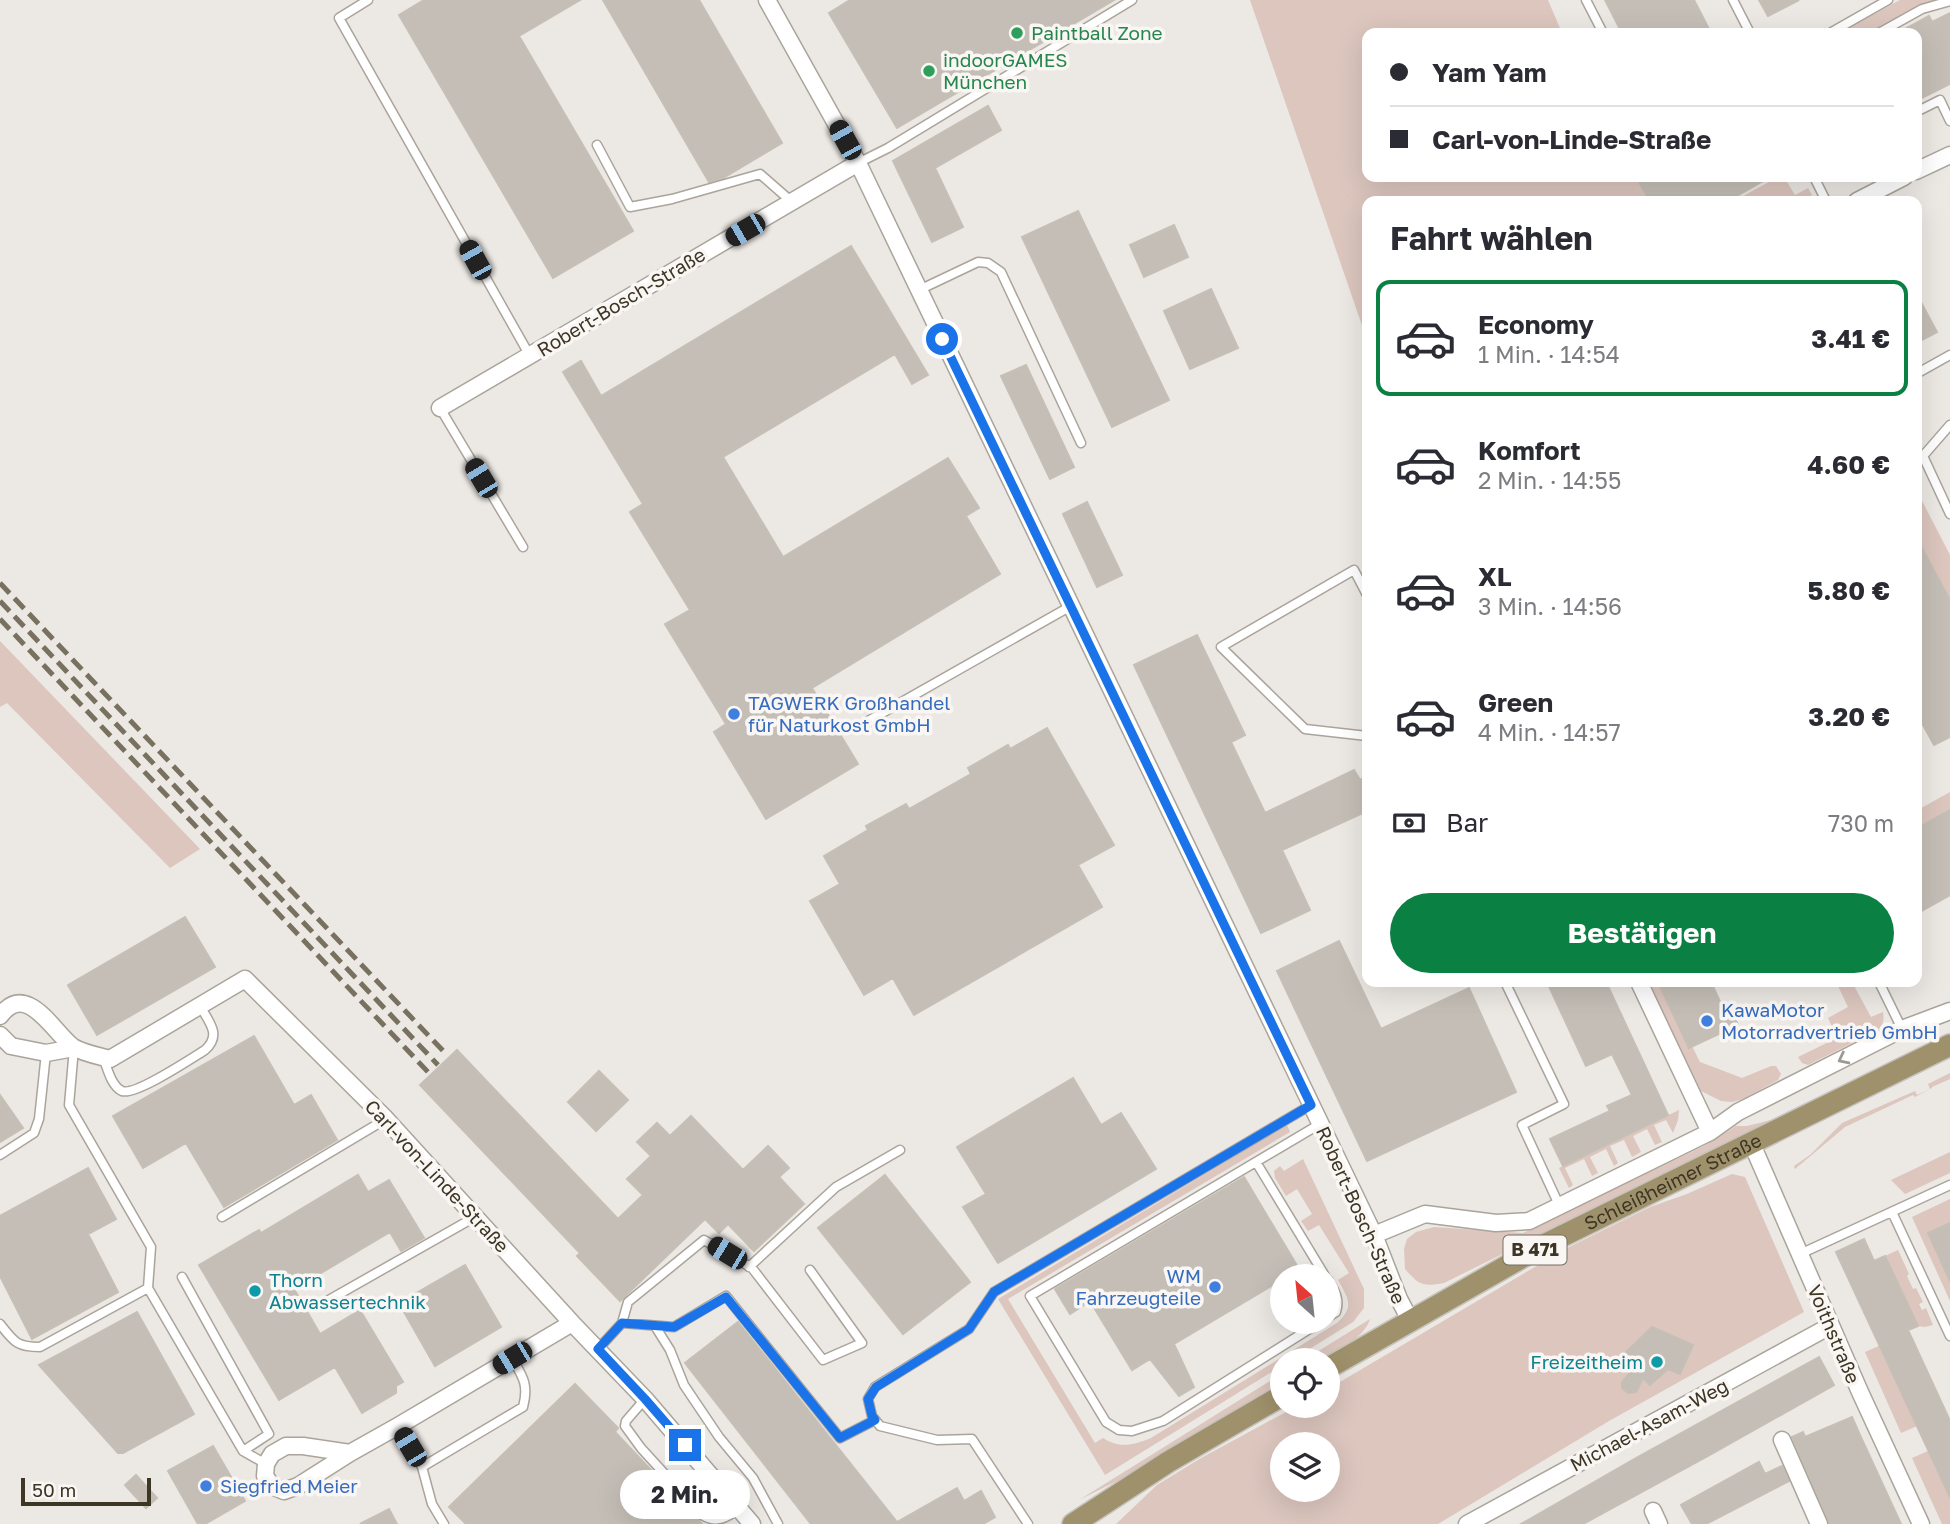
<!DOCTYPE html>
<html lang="de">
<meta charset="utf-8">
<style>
body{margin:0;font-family:"Golos Text",sans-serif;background:#f7f7f7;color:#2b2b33;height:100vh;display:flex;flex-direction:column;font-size:26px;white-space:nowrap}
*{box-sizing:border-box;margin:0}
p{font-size:23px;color:#7c7c81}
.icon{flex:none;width:38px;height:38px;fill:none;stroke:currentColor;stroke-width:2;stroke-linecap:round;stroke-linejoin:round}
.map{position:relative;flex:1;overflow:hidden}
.details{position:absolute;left:1362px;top:196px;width:560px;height:791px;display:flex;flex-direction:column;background:#fff;border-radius:14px;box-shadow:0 7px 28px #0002}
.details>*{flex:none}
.banner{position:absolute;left:1362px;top:28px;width:560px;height:154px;border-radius:14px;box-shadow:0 7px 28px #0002;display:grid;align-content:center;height:154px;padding:0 28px;background:#fff}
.needle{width:46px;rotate:333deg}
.fabs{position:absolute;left:1270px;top:1264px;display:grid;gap:14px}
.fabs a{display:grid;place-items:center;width:70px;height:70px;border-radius:50%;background:#fff;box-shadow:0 7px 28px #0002;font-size:35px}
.scale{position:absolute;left:21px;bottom:18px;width:130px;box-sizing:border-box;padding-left:7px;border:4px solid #3d3624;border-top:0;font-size:19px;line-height:24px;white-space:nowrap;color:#3d3624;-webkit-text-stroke:5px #f9f6f4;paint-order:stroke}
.end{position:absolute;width:32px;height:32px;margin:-16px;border:9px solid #1a73e8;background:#fff;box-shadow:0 0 0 4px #fff}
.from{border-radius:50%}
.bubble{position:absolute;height:49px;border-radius:24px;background:#fff;box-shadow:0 7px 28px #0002;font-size:23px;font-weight:700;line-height:49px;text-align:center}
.car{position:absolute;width:21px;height:42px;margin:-21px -10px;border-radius:9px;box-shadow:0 0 5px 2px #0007;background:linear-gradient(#222 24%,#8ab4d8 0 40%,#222 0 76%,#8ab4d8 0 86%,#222 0)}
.banner b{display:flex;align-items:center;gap:24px;height:66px;font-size:26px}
.banner b+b{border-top:2px solid #e1e1e2}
.banner i{width:18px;height:18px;background:#2b2b33}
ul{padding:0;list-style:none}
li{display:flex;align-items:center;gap:21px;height:116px;margin:0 14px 10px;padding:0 14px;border:4px solid transparent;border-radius:14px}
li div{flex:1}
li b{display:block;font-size:26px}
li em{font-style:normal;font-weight:700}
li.on{border-color:#0b8043}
li>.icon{width:63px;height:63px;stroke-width:1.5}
h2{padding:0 28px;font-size:32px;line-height:84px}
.pay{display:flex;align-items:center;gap:18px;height:77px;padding:0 28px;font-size:26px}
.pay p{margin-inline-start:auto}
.action{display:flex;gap:14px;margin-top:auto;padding:14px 28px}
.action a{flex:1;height:80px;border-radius:42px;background:#0b8043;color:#fff;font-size:28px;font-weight:700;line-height:80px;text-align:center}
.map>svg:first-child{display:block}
.green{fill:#dcc6be;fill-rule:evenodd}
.building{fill:#c4beb6;stroke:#c6bfb6;stroke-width:2}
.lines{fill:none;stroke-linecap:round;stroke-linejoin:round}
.lane-casing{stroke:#aaa49b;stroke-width:11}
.street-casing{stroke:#aaa49b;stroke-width:19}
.primary-casing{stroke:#c5c3bd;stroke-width:24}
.lane{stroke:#fff;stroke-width:8}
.street{stroke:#fff;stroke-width:16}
.primary{stroke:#9f916b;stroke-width:21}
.rail{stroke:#78715f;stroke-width:5;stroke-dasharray:14 7;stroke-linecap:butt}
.oneway{stroke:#9e9a92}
.route{stroke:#1a73e8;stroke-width:9}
.leisure-dot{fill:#2e9e5b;stroke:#f9f6f4;stroke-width:2.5}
.shop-dot{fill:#3f7fe0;stroke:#f9f6f4;stroke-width:2.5}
.culture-dot{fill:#0f9aa8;stroke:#f9f6f4;stroke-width:2.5}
.labels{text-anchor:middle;stroke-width:7;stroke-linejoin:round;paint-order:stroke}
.shield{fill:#f9f6f4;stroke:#757062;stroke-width:2}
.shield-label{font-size:18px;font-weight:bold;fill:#3d3624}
.leisure-label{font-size:19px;fill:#27864d;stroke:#f9f6f4;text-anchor:start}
.street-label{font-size:19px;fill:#3d3624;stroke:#f9f6f4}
.shop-label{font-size:19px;fill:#366cbe;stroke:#f9f6f4;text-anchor:start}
.culture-label{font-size:19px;fill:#0d838f;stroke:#f9f6f4;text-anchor:start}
</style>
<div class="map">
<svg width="1950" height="1524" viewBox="0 0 1950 1524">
<rect width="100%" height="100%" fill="#ece8e4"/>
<path class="green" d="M1250,0H1548L1562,33H1367V177H1637L1650,201H1367V340Z
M1900,0H1936L1912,9L1870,33H1839Z
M1778,177H1784L1795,195L1808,188L1812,195L1801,201H1734Z
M1916,487L1918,493L1950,555V600L1916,537Z
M0,641L200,849L170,868L7,703L0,707Z
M1950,792V811L1916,829V811Z
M1649,982H1658L1689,1048L1692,1046L1700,1062L1742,1078L1771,1066H1776L1781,1074L1778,1080L1743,1099L1732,1102L1721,1101L1701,1091Z
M1836,982H1852L1871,1017L1883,1012C1884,1020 1884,1024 1878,1030L1808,1065L1802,1063L1798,1057L1837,1038L1828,1018L1848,1007Z
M1950,1073V1079L1932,1087V1088L1915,1097L1913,1095L1845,1127L1795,1169L1794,1166L1810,1155L1842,1123L1915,1091L1917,1095L1930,1089L1928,1084Z
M1679,1110L1678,1120L1673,1133L1666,1120L1654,1125L1662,1142L1655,1145L1647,1129L1633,1136L1641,1152L1632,1157L1624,1140L1610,1146L1618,1163L1614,1166L1606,1149L1590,1157L1598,1173L1592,1176L1584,1159L1565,1168L1573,1185L1569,1188L1559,1168Z
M1775,1119L1444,1283C1423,1287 1419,1285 1405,1269L1404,1249L1407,1239L1416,1232L1434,1227L1523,1233L1704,1146L1736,1126H1747Z
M1287,1125L1290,1132L1008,1299L1095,1443L1103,1438C1120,1449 1134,1445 1151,1438L1337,1323C1355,1307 1348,1298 1338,1280L1349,1273L1319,1225L1308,1231L1301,1221L1312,1214L1297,1189L1286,1196L1275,1178L1274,1171L1280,1166L1284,1171L1303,1159L1364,1289V1308L1353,1322L1292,1360H1283V1365L1105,1475L998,1299Z
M1950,1152V1173L1905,1194L1891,1180Z
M1732,1174L1745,1177L1804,1312L1609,1421L1438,1524H1116L1157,1485L1201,1458L1299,1405H1328V1389L1567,1248L1650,1207L1687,1194ZM1283,1444H1328V1489H1283Z
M1950,1199V1223L1928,1234L1950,1281V1301L1912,1217Z
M1898,1250L1909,1274L1907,1276L1913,1289L1916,1288L1923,1302L1919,1304L1922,1310L1926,1308L1933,1325L1925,1327L1918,1326L1885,1256Z
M1370,1319C1365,1336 1338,1354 1322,1359C1317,1361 1310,1360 1304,1360Z
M1879,1346L1917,1426L1901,1433L1865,1352Z
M1283,1373V1382L1121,1479L1079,1500Z
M1928,1451L1950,1497V1524H1942L1912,1458Z"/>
<path class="building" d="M424,0H580L519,36L633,231L553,278L399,15Z
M603,0H699L782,143L723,178L709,182Z
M850,0H1114L897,128L829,13Z
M1605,0H1694L1711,33H1622Z
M1759,0H1799L1768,16Z
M1950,13V84L1916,101V33H1898L1929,16L1932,22Z
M988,106L1001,130L935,168L963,227L932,242L893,161Z
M1636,177H1770L1728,201H1650Z
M1078,211L1169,400L1112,427L1022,237Z
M1174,225L1188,257L1144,277L1130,245Z
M851,246L928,375L912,384L895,354L723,457L783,557L948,458L979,508L966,516L1000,574L812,688L858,764L766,819L714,732L726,724L665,624L690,610L630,512L643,504L563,372L581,361L601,396Z
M1211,289L1238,348L1190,369L1164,311Z
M1916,293L1937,332L1916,343Z
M1026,365L1074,467L1050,479L1001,376Z
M1087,502L1122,575L1097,587L1063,514Z
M1916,537L1950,600V737L1934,745L1916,712Z
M1197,635L1245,735L1231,742L1265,813L1354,770L1360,780L1367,777V811L1282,850L1310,910L1261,933L1134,665Z
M1047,728L1114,845L1078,865L1102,907L914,1015L893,978L864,995L810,901L840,884L824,856L868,830L866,826L906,804L909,809L971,774L968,768L1008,745L1010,749Z
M1950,810V895L1916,914V829Z
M185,917L215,967L97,1035L68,985Z
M1339,941L1381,1029L1469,988L1516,1092L1367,1161L1277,971Z
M1547,982H1606L1668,1115L1563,1166L1550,1139L1610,1111L1607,1106L1632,1095L1612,1054L1586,1066Z
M1658,982H1711L1722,1006L1731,1009L1738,1025L1689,1048Z
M254,1036L294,1105L311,1095L337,1140L224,1207L186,1143L143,1168L113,1116Z
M457,1050L618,1219L643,1195L627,1179L651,1156L637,1142L657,1123L670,1136L691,1116L743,1170L768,1146L789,1168L779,1177L804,1204L754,1251L728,1224L719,1233L705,1219L620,1301L577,1256L580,1253L420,1085Z
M599,1071L628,1100L596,1131L568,1102Z
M1073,1078L1101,1125L1121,1113L1156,1169L998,1263L963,1207L986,1194L957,1147Z
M0,1095L23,1128L0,1142Z
M88,1168L116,1219L88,1234L118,1292L32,1339L0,1276V1216Z
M358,1175L368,1192L389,1180L424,1238L401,1251L390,1232L294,1289L320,1334L360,1310L403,1382L396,1386V1393L362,1413L335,1367L279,1400L199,1265L259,1230L261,1233Z
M885,1175L970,1282L903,1334L818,1228Z
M1244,1177L1299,1269L1287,1276H1283V1279L1174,1344L1194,1387L1179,1396L1150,1359L1132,1370L1090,1301L1070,1314L1055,1289Z
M1950,1223V1281L1928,1233Z
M1864,1239L1874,1261L1885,1256L1918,1326L1908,1330L1950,1421V1497L1836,1252Z
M465,1265L501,1327L435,1366L399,1303Z
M137,1312L194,1414L123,1453H118L39,1365Z
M738,1322L897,1522L957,1488L964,1501L981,1491L995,1517L983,1524H811L685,1363Z
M1652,1327L1693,1345L1680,1374L1668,1369L1650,1385L1643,1378L1636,1392L1628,1393L1622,1388V1382L1634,1368L1622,1356Z
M1819,1357L1834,1385L1708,1456L1583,1524H1521L1636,1458Z
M575,1384L618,1428L615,1432L702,1524H466L449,1507Z
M1852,1417L1859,1433L1901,1524H1829L1792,1437L1803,1432L1805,1437Z
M213,1446L245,1501L205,1524H198L168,1471Z
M1759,1462L1765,1474L1782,1466L1789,1481L1706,1524H1692L1681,1505Z
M136,1475L157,1498L146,1508L125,1485Z
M389,1509L397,1524H360Z"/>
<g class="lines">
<defs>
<path id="lane" d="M368,0L339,18L530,356
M1586,0L1603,33
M1733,0L1750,33
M1830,33L1888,0
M1879,33L1922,9L1950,1
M1916,112L1940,100L1950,121
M597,145L630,207L672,199L760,174L792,202
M858,163L888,148L1132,0
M1814,177L1826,201
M919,290L978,262L988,263L1001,272L1081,443
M1916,374L1950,355
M440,408L523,547
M1950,425L1923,456L1950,514
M1367,595L1354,570L1221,647L1305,729L1367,736
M854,729L1071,606
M1505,982L1564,1104L1522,1125L1560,1207
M1879,982L1902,1029
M74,1048L69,1105L151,1247L148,1288L243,1451L266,1464
M103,1057C107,1067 111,1086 122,1091C135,1096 192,1058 205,1050C222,1035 209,1022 200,1006
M1320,1124L1030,1296L1106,1422L1119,1430L1132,1431L1163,1421L1322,1321
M0,1155L34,1133L39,1119L46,1053
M1256,1162L1325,1276
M1892,1212L1950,1336
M222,1217L386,1119
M1800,1254L1950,1185
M749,1267L836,1187L900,1150
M182,1277L269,1434L243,1451
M1328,1280C1335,1291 1340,1299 1336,1312L1328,1317
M327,1301L475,1217
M622,1323L628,1302L704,1240L752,1268L823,1360L862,1343L810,1270
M0,1324C14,1342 17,1347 40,1347L148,1288
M655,1326L670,1350L684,1385L719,1437L753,1478L778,1524
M598,1349L622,1323L674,1327L726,1296L840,1438L875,1420
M645,1399L626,1421L625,1426L641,1448L702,1515C717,1524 726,1518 739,1509
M398,1426L422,1467L523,1407C529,1385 523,1377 512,1358
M422,1467L432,1504L444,1524
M1028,1524L972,1439L937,1440L880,1426L872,1416L868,1399L875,1387L969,1329L994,1292L1311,1105"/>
<path id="street" d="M767,0L858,163L1374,1235L1399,1299L1410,1320
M1916,171L1950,155
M1857,201L1904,177
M440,408L858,163
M1639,982L1710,1132
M0,1016C27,980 53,1032 73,1047C83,1053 99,1056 110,1059L245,979L384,1117L572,1323L645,1399L752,1524
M0,1035L11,1046L46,1053L74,1048
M1751,1142L1860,1392L1921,1524
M1374,1235L1425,1214L1496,1223L1529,1221L1710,1132L1738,1112L1902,1029L1950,1011
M1782,1440L1819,1524
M350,1453L298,1486L284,1491L272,1486L265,1476L266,1464L272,1454L286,1446H303L350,1453L398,1426L572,1323
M1653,1511L1659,1524
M1467,1524L1830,1326"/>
<g id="primary">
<path id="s1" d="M1328,1368L1542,1246L1950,1045"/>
<path d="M1073,1524L1168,1462L1283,1395"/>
</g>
</defs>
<use href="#lane" class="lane-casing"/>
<use href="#street" class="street-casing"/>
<use href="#primary" class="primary-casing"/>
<use href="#lane" class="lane"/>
<use href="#street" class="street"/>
<use href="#primary" class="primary"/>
<path class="rail" d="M0,583L447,1055
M0,601L438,1065
M0,619L428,1072"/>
</g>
<defs><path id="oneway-chevron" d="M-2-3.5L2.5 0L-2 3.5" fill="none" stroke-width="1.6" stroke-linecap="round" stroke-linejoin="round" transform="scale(1.75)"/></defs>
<use class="oneway" href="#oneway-chevron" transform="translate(1843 1059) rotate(153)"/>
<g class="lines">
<path class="route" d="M685,1445L645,1399L598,1349L622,1323L674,1327L726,1297L840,1438L875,1420L872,1416L868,1399L876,1387L969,1329L994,1292L1311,1105L942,339"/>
</g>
<g class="leisure-dot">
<circle cx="1017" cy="33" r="7"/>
<circle cx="929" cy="71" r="7"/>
</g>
<g class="shop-dot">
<circle cx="734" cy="714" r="7"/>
<circle cx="1707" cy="1021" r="7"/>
<circle cx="1215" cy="1287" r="7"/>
<circle cx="206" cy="1486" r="7"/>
</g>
<g class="culture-dot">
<circle cx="255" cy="1291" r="7"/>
<circle cx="1657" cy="1362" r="7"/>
</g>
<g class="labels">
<rect class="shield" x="1503.5" y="1235.5" width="63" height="29" rx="5"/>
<g class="shield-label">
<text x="1535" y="1256">B 471</text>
</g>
<g class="leisure-label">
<text x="1031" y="40">Paintball Zone</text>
<text x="943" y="67">indoorGAMES<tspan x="943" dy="22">München</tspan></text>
</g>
<g class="street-label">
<text transform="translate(621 302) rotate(-31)" y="7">Robert-Bosch-Straße</text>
<text transform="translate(437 1176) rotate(47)" y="7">Carl-von-Linde-Straße</text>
<text dy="7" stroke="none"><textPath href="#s1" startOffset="392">Schleißheimer Straße</textPath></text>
<text transform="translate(1361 1215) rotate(66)" y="7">Robert-Bosch-Straße</text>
<text transform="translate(1834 1334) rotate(67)" y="7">Voithstraße</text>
<text transform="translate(1649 1425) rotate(-28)" y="7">Michael-Asam-Weg</text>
</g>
<g class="shop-label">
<text x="748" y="710">TAGWERK Großhandel<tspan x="748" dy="22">für Naturkost GmbH</tspan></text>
<text x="1721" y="1017">KawaMotor<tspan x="1721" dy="22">Motorradvertrieb GmbH</tspan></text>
<text x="1201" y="1283" text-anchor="end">WM<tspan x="1201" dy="22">Fahrzeugteile</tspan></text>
<text x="220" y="1493">Siegfried Meier</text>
</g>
<g class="culture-label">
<text x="269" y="1287">Thorn<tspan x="269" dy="22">Abwassertechnik</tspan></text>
<text x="1643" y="1369" text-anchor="end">Freizeitheim</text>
</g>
</g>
</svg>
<div class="fabs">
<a><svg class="needle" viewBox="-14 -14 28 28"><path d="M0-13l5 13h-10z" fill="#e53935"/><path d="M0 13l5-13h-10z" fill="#7c7c81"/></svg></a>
<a><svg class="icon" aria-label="locate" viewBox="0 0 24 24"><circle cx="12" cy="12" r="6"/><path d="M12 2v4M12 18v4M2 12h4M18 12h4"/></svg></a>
<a><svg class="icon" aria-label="layers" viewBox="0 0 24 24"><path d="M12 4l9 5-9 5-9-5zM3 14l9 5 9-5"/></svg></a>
</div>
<div class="scale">50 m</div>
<i class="end from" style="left:942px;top:339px"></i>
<i class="end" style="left:685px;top:1445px"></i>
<div class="bubble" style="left:620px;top:1470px;width:130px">2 Min.</div>
<i class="car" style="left:845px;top:140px;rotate:331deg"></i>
<i class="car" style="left:745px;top:230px;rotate:240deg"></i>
<i class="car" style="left:475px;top:260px;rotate:331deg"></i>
<i class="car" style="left:481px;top:478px;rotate:329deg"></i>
<i class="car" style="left:727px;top:1253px;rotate:301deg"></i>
<i class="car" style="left:512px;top:1358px;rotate:239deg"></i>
<i class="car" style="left:410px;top:1447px;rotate:329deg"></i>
<div class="banner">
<b><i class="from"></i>Yam Yam</b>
<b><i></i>Carl-von-Linde-Straße</b>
</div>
<section class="details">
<h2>Fahrt wählen</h2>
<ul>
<li class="on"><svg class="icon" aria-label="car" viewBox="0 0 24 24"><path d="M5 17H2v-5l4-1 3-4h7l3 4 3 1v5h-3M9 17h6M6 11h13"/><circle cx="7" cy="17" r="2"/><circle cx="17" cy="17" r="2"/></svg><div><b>Economy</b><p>1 Min. · 14:54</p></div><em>3.41 €</em></li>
<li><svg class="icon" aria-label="car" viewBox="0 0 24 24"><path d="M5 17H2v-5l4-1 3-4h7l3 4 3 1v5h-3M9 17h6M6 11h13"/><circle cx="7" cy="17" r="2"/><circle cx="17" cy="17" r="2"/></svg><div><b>Komfort</b><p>2 Min. · 14:55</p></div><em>4.60 €</em></li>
<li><svg class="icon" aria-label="car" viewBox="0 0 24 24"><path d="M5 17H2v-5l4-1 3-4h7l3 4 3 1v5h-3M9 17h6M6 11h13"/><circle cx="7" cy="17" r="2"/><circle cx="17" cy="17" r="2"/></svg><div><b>XL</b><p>3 Min. · 14:56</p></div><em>5.80 €</em></li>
<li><svg class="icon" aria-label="car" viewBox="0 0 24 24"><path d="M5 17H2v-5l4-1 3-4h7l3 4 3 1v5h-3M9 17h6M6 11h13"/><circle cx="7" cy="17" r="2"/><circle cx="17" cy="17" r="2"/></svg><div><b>Green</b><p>4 Min. · 14:57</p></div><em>3.20 €</em></li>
</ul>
<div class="pay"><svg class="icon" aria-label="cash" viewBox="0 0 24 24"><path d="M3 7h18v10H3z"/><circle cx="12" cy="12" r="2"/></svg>Bar<p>730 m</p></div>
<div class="action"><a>Bestätigen</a></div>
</section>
</div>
